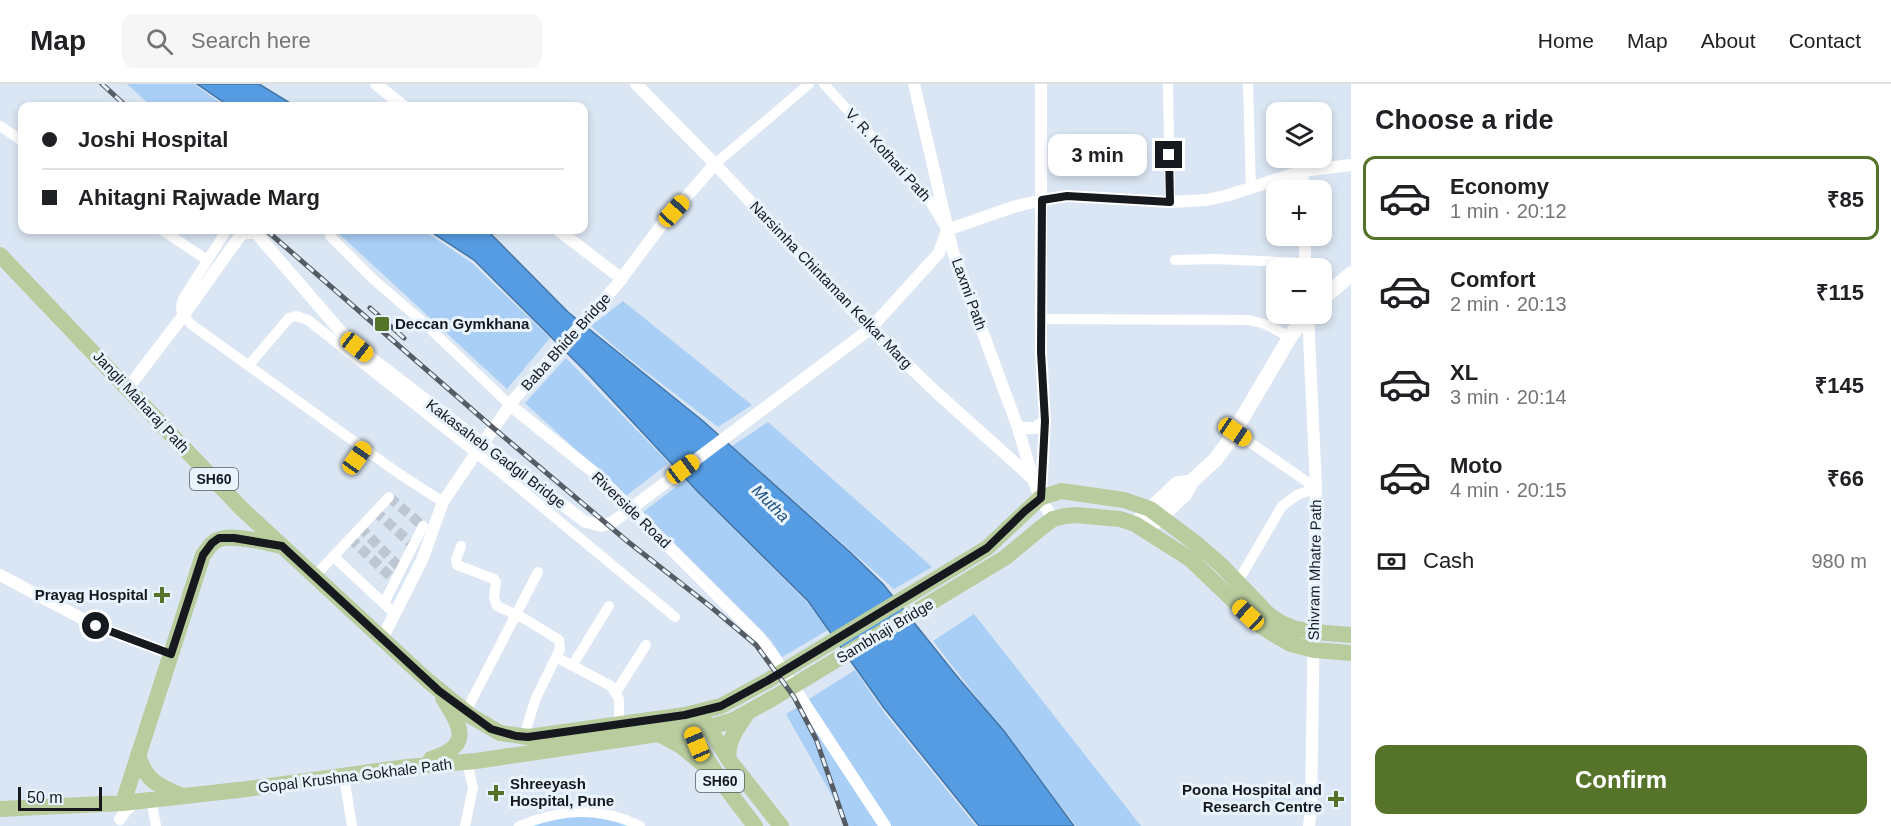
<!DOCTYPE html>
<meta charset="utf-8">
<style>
body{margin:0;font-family:Helvetica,sans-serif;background:#f6f6f6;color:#202124;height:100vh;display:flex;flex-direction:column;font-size:22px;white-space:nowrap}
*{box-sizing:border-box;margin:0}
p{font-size:20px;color:#757577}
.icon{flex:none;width:33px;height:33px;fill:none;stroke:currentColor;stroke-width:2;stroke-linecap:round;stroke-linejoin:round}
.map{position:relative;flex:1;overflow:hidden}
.sheet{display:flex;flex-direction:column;background:#fff;width:540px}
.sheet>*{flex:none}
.top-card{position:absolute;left:18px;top:18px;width:570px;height:132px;border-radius:12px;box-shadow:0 3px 9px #0003;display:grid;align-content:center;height:132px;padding:0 24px;background:#fff}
.buttons{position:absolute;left:1266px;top:18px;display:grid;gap:12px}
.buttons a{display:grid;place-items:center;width:66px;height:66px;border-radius:12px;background:#fff;box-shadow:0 3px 9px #0003;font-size:30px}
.scale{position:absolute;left:18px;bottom:15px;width:84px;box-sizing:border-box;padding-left:6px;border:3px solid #161a1e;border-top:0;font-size:16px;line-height:21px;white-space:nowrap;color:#161a1e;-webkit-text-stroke:4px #e9f3fd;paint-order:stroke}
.end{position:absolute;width:27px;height:27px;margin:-14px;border:8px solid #161a1e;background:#fff;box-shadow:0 0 0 3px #fff}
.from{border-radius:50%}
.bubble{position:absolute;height:42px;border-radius:12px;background:#fff;box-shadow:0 3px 9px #0003;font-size:20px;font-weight:600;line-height:42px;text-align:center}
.car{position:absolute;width:18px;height:36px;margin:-18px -9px;border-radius:8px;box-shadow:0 0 4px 2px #0007;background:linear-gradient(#f5c518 24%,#345 0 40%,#f5c518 0 76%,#345 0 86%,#f5c518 0)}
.top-card b{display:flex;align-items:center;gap:21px;height:57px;font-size:22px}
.top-card b+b{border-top:2px solid #e0e0e0}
.top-card i{width:15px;height:15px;background:#202124}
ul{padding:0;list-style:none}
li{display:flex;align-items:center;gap:18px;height:84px;margin:0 12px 9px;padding:0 12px;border:3px solid transparent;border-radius:12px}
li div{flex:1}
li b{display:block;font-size:22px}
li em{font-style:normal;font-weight:600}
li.on{border-color:#557329}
li>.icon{width:54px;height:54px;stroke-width:1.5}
h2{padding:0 24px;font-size:27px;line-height:72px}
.pay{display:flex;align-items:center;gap:15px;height:66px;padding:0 24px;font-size:22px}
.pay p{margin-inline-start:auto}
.primary-button{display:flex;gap:12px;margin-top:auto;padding:12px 24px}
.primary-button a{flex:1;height:69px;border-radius:12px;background:#557329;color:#fff;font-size:24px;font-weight:600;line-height:69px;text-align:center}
header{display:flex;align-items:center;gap:36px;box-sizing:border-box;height:84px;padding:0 30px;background:#fff;border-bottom:2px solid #e0e0e0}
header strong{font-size:28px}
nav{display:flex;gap:33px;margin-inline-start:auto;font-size:21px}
.search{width:420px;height:54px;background:#f6f6f6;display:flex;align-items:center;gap:15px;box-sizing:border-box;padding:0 21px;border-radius:12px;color:#757577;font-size:22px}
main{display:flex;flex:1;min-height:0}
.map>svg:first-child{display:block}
.green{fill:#aacff6}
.water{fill:#569ce3;stroke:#4375a8;stroke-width:1.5}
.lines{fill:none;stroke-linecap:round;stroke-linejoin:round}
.minor-tunnel{stroke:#bdc7d3;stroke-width:10;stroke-dasharray:10 5;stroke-linecap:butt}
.minor{stroke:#fff;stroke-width:10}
.tertiary{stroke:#fff;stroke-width:12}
.secondary{stroke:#fff;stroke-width:15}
.primary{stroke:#b8cc9e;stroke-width:16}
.rail-casing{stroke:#555c63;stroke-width:5}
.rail{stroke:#e9f3fd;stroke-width:3;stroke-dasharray:9;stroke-linecap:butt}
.route{stroke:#161a1e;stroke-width:8}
.poi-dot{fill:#557329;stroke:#e9f3fd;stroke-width:2}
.labels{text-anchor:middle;stroke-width:6;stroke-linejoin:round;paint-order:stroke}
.shield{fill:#e9f3fd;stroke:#555b61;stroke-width:1.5}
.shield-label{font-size:14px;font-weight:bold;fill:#161a1e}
.street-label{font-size:15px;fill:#161a1e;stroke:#e9f3fd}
.poi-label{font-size:15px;font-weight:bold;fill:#161a1e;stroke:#e9f3fd;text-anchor:start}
.water-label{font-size:16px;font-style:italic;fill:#1f507f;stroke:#e9f3fd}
</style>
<header>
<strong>Map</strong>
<div class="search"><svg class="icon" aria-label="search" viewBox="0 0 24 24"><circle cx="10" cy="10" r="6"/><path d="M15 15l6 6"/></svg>Search here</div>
<nav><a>Home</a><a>Map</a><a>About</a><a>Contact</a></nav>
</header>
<main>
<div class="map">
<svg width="1351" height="742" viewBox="0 0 1351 742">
<rect width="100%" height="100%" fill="#dae6f3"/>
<path class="green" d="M127,0H194L225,22H151Z
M335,146H423L472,179L550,254L507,305Z
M623,217L752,321L718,343L623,270L591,242Z
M566,274L669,379L626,412L525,319Z
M768,338L932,483L894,505L732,362Z
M685,396L808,519L828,546L782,573L770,555L643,428Z
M974,530L1141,742H1076L933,557Z
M855,586L886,631L976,742H888L806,617Z
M804,619L880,742H849L786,630Z
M582,730L634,742H527Z"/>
<path class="water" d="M197,0H259L295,22H229Z
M428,146H485L489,148L568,228L703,337L851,469L883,500L960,596L1004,647L1074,742H979L884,624L808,517L698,408L585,287L474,176Z"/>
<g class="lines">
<path class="minor-tunnel" d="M389,413L423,442
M375,427L414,462
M360,443L401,485
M350,454L395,497"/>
<path class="minor" d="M824,0L929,116L945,143
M1168,0L1170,118
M1248,0L1251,104
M0,42L22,57
M715,80L809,0
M162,146L207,176
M224,150L183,215C178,227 183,232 192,241L398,389L443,418
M330,152L373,195L425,240L511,322
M1175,176L1215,175L1305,179
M1041,235L1249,236L1265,240L1290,253
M249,281L289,234L296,232L308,236L505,392L675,533
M1235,348L1316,404
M461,462L456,476L457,481L494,495L496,498L494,514L497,522L525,535L559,556L560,565L535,616L524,653
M333,472L395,530
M315,492L389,413
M1237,499L1282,422L1297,411L1316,404
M384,519L423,442
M556,573L611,602L619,615V639
M572,582L609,522
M616,608L646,561
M466,627L538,488
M344,693L352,742
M151,716L156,742
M465,742L473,704L467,678
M519,742C560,725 599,722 640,742"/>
<path class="tertiary" d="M376,0L403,22
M636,0L715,80L870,245L937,309L1033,395
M914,0L953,168L1018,344L1033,395L1040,414L1053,435
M1302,87L1304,106
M558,146L622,195
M947,146L1013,123L1042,116L1067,112L1170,118L1206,116L1229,111L1302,87L1351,81
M1305,184V152
M1308,230L1316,404L1311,724L1309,742
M128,304L183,232L240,152L245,149H256L342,249L357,263L584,437L601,442L613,438L870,245L939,169L947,146
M511,322L596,390L758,552L774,573L885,742
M1018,344H1035L1045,337
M1041,407L1045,337L1041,268V0
M0,491L96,542L171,570
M382,555L422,476L443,418L476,369L515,314L616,202L660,143L715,80
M120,735L126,726L136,718"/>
<path class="secondary" d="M1322,215L1351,190
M1135,440L1177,400L1191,398
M1146,446L1185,410L1191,398L1215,376L1227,360L1290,253L1306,230"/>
<path class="primary" d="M0,171L242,425L427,596L471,632L500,649L528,653L685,631L721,622L767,597L987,464L1040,414L1061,407L1124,416L1150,425L1198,461L1222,482L1268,530L1281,539L1296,545L1315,548L1351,551
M704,636L729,676L781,742
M688,638C704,677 729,708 755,742
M659,650L681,662L704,681
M138,671C146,697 158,702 182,712
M431,675C472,662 462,644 443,614
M729,676C726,658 736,646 746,631
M123,719L203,471C208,465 212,457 220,455C235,450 266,459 282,462
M0,725L123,719L247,705L407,683L476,677L658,650L707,644L734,636L775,613L1006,473L1042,443L1053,435L1065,432L1076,431L1120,435L1135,440L1190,475L1258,540L1275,551L1291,560L1314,566L1351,569"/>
<defs>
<path id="rail" d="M102,0L126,22
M266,146L491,342L627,457L711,523L756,561L794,613L816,655L846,742
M370,224L404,254"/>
</defs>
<use href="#rail" class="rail-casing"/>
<use href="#rail" class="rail"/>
</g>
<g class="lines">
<path class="route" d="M96,542L171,570L203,471L212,459L219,454H234L282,462L439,607L491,645L516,652L528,653L685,631L721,622L767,597L987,464L1025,427L1041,414L1045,337L1041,268L1042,116L1067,112L1170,118L1169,71"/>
</g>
<g class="poi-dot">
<rect x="374" y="232" width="16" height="16" rx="3"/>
<path d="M159 502h6v6h6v6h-6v6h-6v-6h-6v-6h6z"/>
<path d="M493 700h6v6h6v6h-6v6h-6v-6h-6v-6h6z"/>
<path d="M1333 706h6v6h6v6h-6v6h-6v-6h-6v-6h6z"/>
</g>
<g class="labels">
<g class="shield">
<rect x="190" y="384" width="48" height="22" rx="4.5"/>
<rect x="696" y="686" width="48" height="22" rx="4.5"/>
</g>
<g class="shield-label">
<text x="214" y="400">SH60</text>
<text x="720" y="702">SH60</text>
</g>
<g class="street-label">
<text transform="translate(888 71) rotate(48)" y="5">V. R. Kothari Path</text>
<text transform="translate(831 201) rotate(46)" y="5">Narsimha Chintaman Kelkar Marg</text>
<text transform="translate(969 210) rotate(70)" y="5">Laxmi Path</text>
<text transform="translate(566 258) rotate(-48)" y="5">Baba Bhide Bridge</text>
<text transform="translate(141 318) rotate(47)" y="5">Jangli Maharaj Path</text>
<text transform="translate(496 370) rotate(37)" y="5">Kakasaheb Gadgil Bridge</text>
<text transform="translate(631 426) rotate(44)" y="5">Riverside Road</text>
<text transform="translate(1315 486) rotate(-89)" y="5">Shivram Mhatre Path</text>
<text transform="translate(885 547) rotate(-31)" y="5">Sambhaji Bridge</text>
<text transform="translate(355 692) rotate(-7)" y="5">Gopal Krushna Gokhale Path</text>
</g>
<g class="poi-label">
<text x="395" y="245">Deccan Gymkhana</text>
<text x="148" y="516" text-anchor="end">Prayag Hospital</text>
<text x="510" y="705">Shreeyash<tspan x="510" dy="17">Hospital, Pune</tspan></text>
<text x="1322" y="711" text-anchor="end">Poona Hospital and<tspan x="1322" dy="17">Research Centre</tspan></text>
</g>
<g class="water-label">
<text transform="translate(771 419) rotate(45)" y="6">Mutha</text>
</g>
</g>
</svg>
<div class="buttons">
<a><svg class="icon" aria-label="layers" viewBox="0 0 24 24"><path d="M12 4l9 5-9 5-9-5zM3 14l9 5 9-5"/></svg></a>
<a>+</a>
<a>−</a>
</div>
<div class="scale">50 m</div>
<i class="end from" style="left:96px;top:542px"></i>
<i class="end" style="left:1169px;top:71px"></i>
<div class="bubble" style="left:1048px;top:50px;width:99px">3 min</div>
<i class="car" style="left:674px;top:127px;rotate:42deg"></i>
<i class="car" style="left:357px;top:263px;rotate:128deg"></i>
<i class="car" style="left:1235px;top:348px;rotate:124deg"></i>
<i class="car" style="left:357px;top:374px;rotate:35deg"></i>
<i class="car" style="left:683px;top:385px;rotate:53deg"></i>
<i class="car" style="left:1248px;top:531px;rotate:313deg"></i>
<i class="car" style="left:697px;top:660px;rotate:337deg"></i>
<div class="top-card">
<b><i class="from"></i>Joshi Hospital</b>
<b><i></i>Ahitagni Rajwade Marg</b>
</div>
</div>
<section class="sheet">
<h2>Choose a ride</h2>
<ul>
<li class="on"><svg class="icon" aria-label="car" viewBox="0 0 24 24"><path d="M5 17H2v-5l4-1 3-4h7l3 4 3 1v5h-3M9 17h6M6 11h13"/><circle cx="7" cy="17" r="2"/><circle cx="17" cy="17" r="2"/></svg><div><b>Economy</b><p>1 min · 20:12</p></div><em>₹85</em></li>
<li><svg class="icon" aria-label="car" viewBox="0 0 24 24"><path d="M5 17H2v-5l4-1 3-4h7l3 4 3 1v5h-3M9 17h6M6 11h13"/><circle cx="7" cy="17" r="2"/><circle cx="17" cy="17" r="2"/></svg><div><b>Comfort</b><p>2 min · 20:13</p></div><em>₹115</em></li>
<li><svg class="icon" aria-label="car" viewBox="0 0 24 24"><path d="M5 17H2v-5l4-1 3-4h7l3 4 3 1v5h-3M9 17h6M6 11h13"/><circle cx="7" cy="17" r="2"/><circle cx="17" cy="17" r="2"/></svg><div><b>XL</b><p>3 min · 20:14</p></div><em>₹145</em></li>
<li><svg class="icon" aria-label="car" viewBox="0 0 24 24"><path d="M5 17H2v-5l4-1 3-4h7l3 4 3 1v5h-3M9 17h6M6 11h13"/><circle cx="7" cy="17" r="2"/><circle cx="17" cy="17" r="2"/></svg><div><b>Moto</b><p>4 min · 20:15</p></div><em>₹66</em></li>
</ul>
<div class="pay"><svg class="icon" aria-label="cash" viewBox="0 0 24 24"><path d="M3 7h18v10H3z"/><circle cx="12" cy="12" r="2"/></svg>Cash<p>980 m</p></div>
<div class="primary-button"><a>Confirm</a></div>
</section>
</main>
